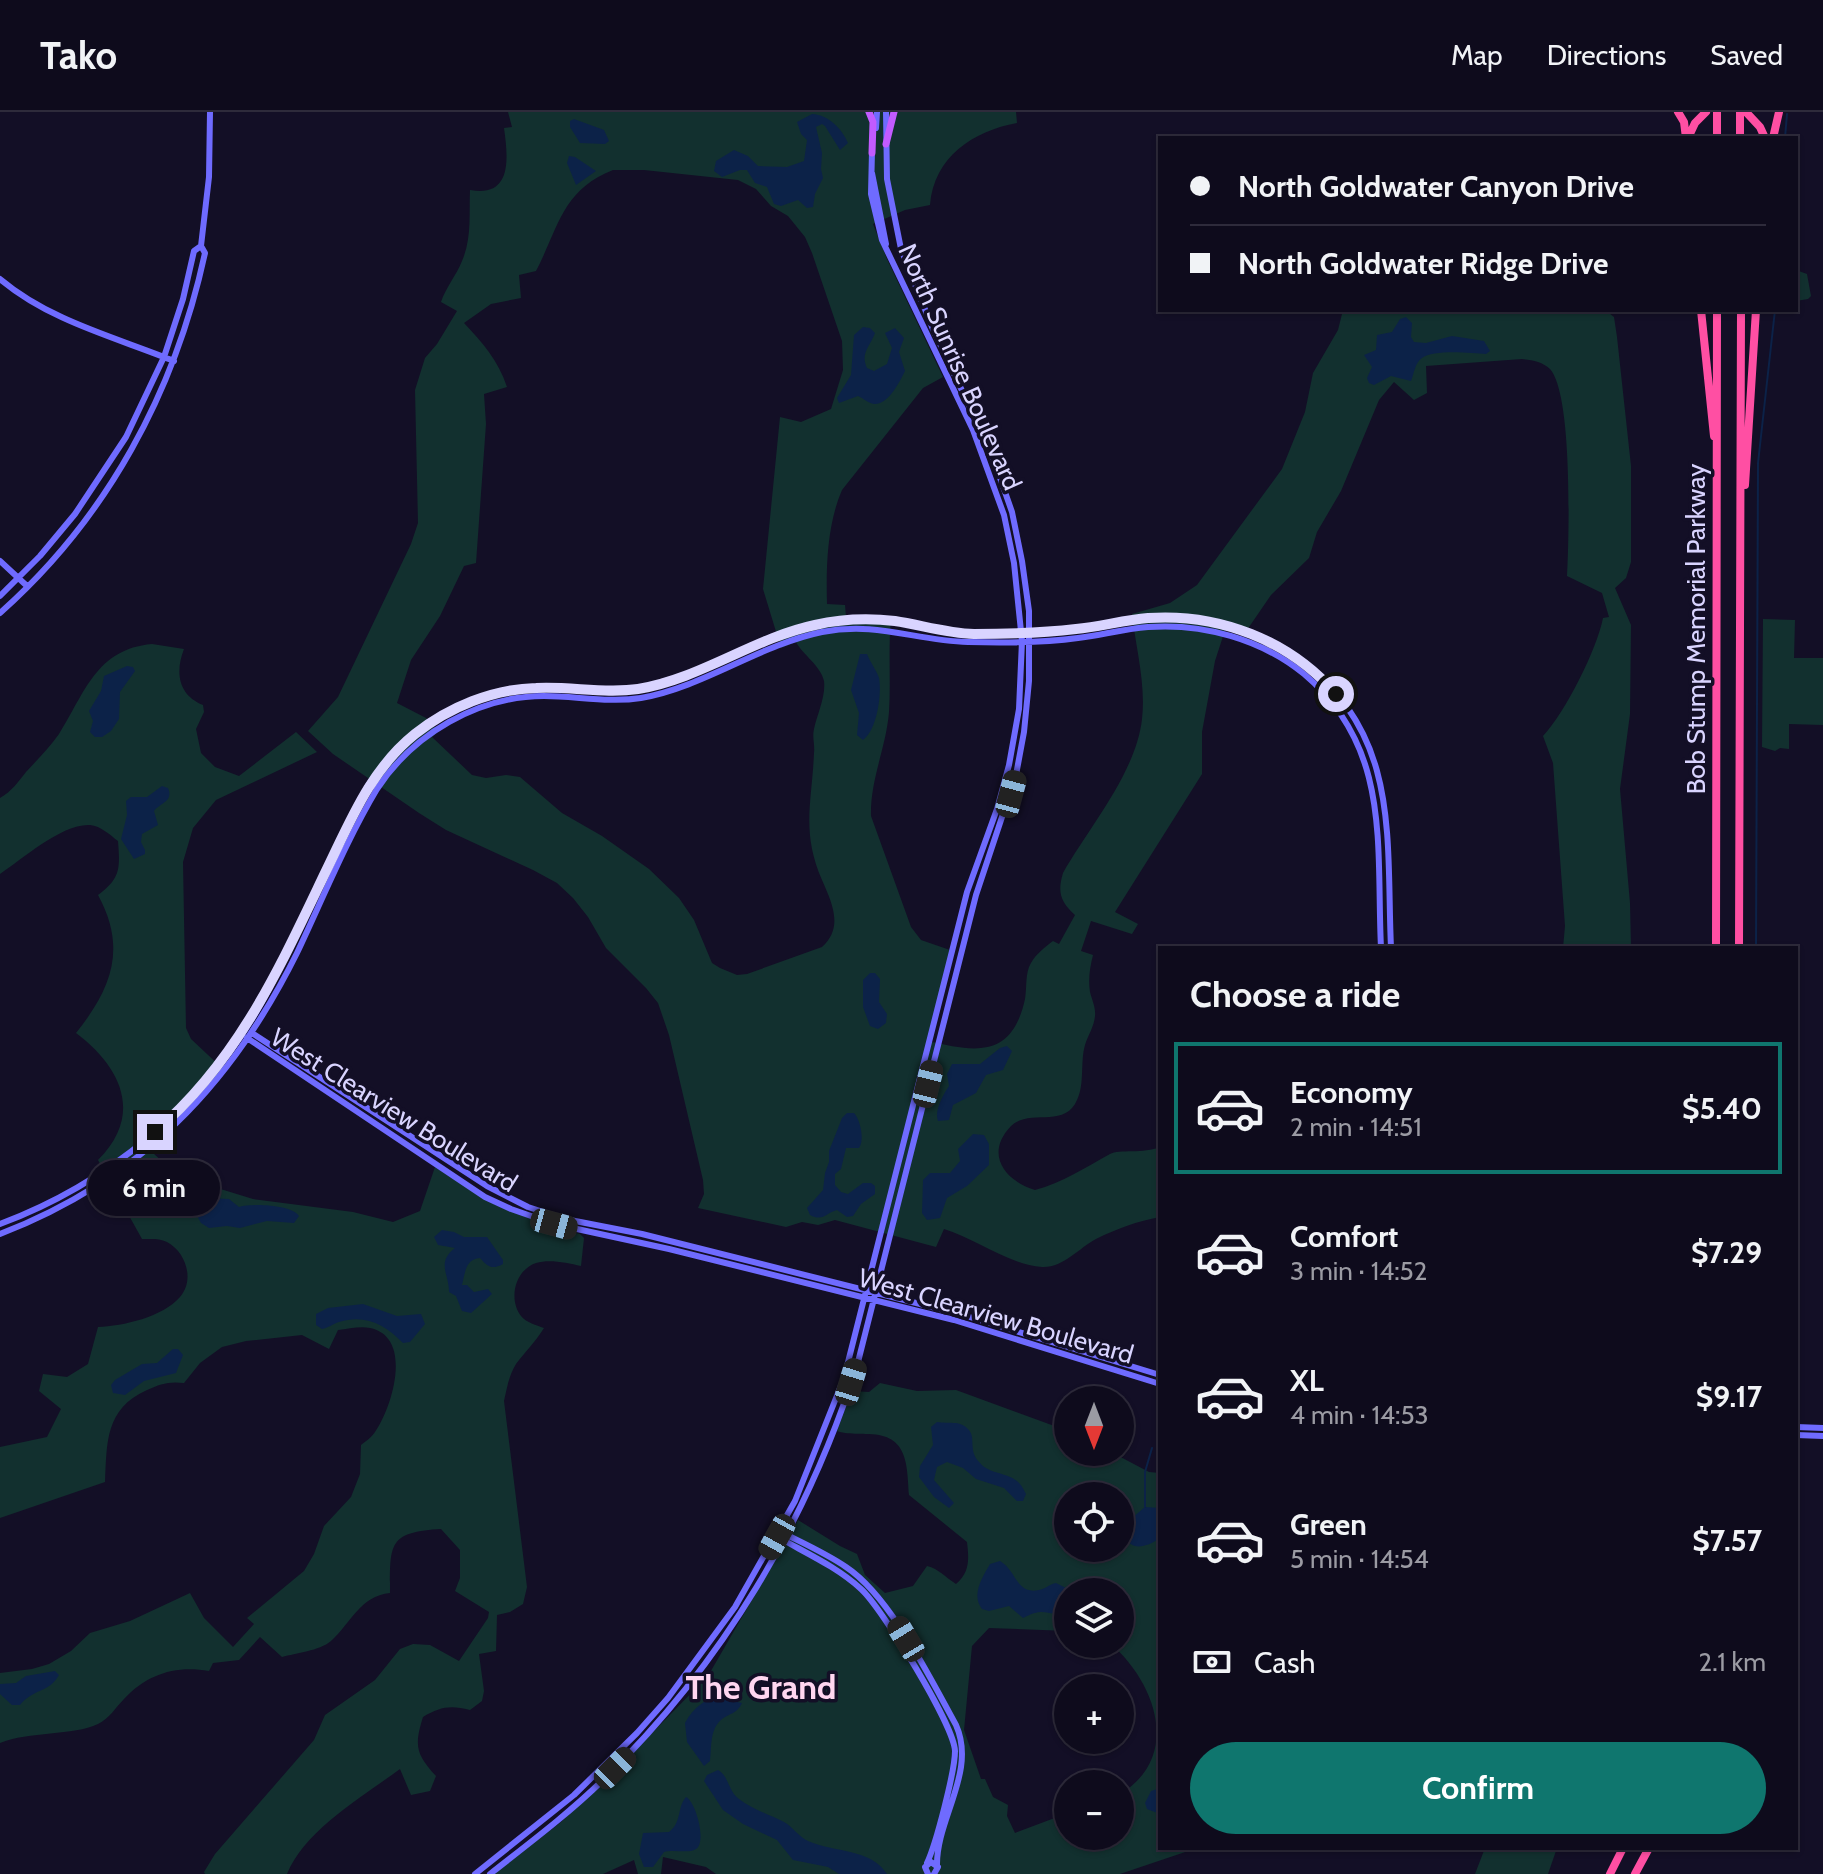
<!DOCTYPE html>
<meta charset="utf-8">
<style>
body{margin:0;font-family:Cabin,sans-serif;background:#1c1929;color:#f1f3f6;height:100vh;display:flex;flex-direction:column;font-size:30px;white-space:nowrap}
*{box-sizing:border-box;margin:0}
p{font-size:26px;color:#9b9ba3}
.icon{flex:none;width:44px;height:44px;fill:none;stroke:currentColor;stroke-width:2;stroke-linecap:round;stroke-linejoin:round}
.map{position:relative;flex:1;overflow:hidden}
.details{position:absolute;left:1158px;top:834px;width:640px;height:904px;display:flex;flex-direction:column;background:#0e0b1c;border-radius:0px;box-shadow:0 2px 6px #0004,0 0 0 2px #2e2b3b}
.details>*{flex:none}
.top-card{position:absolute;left:1158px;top:24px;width:640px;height:176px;border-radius:0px;box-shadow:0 2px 6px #0004,0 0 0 2px #2e2b3b;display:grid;align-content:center;height:176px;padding:0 32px;background:#0e0b1c}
.needle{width:52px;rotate:180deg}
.controls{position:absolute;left:1054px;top:1274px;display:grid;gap:16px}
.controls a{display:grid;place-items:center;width:80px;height:80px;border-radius:50%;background:#0e0b1c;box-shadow:0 2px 6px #0004,0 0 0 2px #2e2b3b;font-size:40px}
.end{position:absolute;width:36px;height:36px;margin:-18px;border:10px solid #d9d4ff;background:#111;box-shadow:0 0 0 4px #111}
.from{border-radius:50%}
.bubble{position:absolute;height:56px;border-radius:28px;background:#0e0b1c;box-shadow:0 2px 6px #0004,0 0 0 2px #2e2b3b;font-size:26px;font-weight:700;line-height:56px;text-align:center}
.car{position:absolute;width:24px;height:48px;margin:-24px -12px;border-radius:10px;box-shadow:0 0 6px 2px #0007;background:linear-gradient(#222 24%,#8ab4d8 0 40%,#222 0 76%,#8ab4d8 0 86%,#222 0)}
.top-card b{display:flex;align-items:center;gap:28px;height:76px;font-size:30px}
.top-card b+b{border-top:2px solid #2e2b3b}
.top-card i{width:20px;height:20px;background:#f1f3f6}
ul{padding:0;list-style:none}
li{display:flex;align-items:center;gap:24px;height:132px;margin:0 16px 12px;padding:0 16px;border:4px solid transparent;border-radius:0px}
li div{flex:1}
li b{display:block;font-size:30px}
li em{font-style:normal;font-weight:700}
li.current{border-color:#0f766e}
li>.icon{width:72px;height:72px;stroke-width:1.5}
h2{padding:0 32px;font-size:36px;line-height:96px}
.pay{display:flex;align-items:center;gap:20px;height:88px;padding:0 32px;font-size:30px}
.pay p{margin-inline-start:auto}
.primary-button{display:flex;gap:16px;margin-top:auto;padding:16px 32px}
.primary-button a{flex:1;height:92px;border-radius:48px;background:#0f766e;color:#fff;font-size:32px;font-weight:700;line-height:92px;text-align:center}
header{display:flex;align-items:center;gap:48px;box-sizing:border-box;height:112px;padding:0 40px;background:#0e0b1c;border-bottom:2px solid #2e2b3b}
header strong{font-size:38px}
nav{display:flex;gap:44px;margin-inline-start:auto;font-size:28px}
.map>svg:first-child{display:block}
.green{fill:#12302f;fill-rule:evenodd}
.water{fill:#0c2248}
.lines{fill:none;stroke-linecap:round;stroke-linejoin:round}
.stream{stroke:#0c2248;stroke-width:2}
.secondary{stroke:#6f6bff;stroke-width:6}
.primary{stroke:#c25bff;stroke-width:7}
.highway{stroke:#ff4fa3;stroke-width:8}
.route{stroke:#d9d4ff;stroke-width:10}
.labels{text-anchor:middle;stroke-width:7;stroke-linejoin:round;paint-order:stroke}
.street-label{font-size:26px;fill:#d9d4ff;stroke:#130f26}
.district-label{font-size:34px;font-weight:bold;fill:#ffd6f0;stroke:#130f26}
</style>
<header>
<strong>Tako</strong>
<nav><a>Map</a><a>Directions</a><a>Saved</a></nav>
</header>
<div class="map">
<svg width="1823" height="1762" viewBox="0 0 1823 1762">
<rect width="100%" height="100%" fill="#130f26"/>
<path class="green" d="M508,0H1016L1017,11C973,19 934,45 930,93L905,98L873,112L887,147L943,265L923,276L842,378C827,413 826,454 827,492L845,493L846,505L891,507C888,538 891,569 889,600C886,636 870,668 871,704L911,815L921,828L950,838L928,929C975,940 1012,947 1025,887C1027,876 1025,860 1031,851C1036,842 1045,835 1053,829L1059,832L1075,803C1061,790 1057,781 1063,761C1089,715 1136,661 1142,607C1146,572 1136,537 1132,502L1170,491L1197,473L1282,357L1305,300L1313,261L1338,218L1343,198H1605L1614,205L1617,225L1631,354V450L1626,466L1615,476L1631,513L1630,602L1620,677L1630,791L1631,836H1563L1565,814L1553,651L1543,624C1565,601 1597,537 1603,506L1609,505L1602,481L1567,464C1569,426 1573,283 1550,257C1543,250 1532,248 1522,247L1426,254L1427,281L1414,288L1394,270L1379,288L1341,379L1317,420L1309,446L1271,483L1247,518L1227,512L1215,549L1202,620V662L1115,800L1138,812L1132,822L1091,809L1081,839L1093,843C1090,855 1088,867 1090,880C1092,888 1096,896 1095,904C1094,915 1088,923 1085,933C1080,950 1085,972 1077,988C1065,1017 1029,996 1011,1014C984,1042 1005,1069 1035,1078C1062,1071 1086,1055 1110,1042C1119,1037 1144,1042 1160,1035V1105C1138,1109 1116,1117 1096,1127C1079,1136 1063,1156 1042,1155C1010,1153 974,1126 944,1117L936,1135L835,1108L818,1113L802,1110L786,1115L698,1096L704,1082L703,1068L669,923L658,891L646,876L606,836L588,805L573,786L557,771L533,758L446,718L419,701L333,642L308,619L338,585L411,432L418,411L415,278L425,246L437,232L457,199L441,190C446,175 456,164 462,149C472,126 469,102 470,78C513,86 508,45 504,16L512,15ZM613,58H644L738,68L756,77L771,94L788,104L805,125L812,141L842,229L843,258L831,297L801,310L780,305L763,477L781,536L796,530C803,543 821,554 824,569C826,584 817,603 814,617C812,625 815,633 814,641C812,690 801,720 822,768C832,791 844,815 822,835L747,862L737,863L720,856L712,851L694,808L679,786L649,757L602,724L562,701L520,665L506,663L486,666L472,663L432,625L439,619L426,606L397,591L411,548L440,504L464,454L476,451L486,312L484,282L507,275C498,248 483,231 464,211L491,192L521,186L519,163L536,159C559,115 562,78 613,58Z
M1796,158L1807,162L1811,184L1808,187L1796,189Z
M1763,507L1795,508L1794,546H1823V613L1789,612V637L1780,636L1775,639L1762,635Z
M152,532L184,537C175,560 178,583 203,593L204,600L196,617L201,641L215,655L239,664L296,620L317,640L216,688L193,716L183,750L186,916L191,927L223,957L177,1008L146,1035L170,1056L188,1067L253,1087L353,1100L393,1110L420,1099L435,1055C481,1086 525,1109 580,1122L584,1126L581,1154C567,1151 550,1147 536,1151C515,1158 508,1187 521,1204C527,1211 536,1213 544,1216C536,1229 525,1240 516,1252C509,1263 507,1276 504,1289L527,1475L523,1492L510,1500L497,1503L496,1539L479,1542L484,1579L482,1589L470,1598C450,1593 440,1595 423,1605C414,1634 416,1642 436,1664L430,1679L411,1683L400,1657C362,1685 305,1718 287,1762H205L204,1760L215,1742L314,1628L325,1603L375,1568L400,1537L413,1532L430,1533L459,1549L488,1506L489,1500L455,1479L460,1466V1438L441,1417C388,1420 390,1432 390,1481C360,1484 351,1511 331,1529C319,1539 296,1541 282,1545L260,1525L239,1548L213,1551L209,1559C176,1553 147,1562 124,1587C116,1595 109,1607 98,1612C73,1624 29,1619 0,1631V1561L32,1557L49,1552L71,1539L90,1521L130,1509L190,1481L204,1506L233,1535L254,1512L247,1506L304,1459L314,1442L324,1414L351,1385L360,1362L361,1333C366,1329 372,1325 375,1320C392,1296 414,1225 370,1216C360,1214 348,1217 338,1218L329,1237L302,1223L246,1229L222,1235L200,1251L184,1271C169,1269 160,1272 147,1278C105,1297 107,1330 105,1370L0,1406V1335L47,1325L61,1297L39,1279L43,1262L67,1265L88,1252L98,1215C123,1214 163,1205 180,1185C195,1168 186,1140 167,1130C159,1126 151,1127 142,1127L98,1048C144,1002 121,955 76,921C112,876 127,836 98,783C121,766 120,756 118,729C110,723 101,714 90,713C63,711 22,747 0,762V686C12,679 18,670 26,660C38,647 49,636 59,622C85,581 96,537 152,532Z
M880,1271L917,1279L956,1278L1068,1319V1340H1111L1149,1360L1160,1361V1435L1156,1449L1160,1472V1736H1197L1120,1762H716L706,1755L663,1745L661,1762H638L634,1748L603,1762H494L561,1710L603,1671L708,1564L798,1408L840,1434L857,1442L865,1463L885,1481L913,1474L927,1454C939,1457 945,1465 956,1472C970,1460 969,1447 967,1430L909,1383C907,1352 908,1323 869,1322C856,1321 849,1323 837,1319L852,1279L869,1280ZM1068,1384H1120V1436H1068ZM1068,1480H1120V1532H1111C1156,1571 1182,1645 1120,1682V1724H1068V1701L1015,1721L1007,1704L1008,1693L993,1685L985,1667H981L964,1618L972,1534L989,1516L1068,1519Z
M1485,1736H1557L1548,1762H1475Z"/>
<path class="water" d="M812,2C829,3 842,17 848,31L840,38L825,14L822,12L816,15L822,41L821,57L823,66L815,82L813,95L807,96L798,88L781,94L774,92L767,75L755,71L747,58H740L722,65L714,59L716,49L734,38L748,44L758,54L787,55L804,49L807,28L801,22L797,10Z
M574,7L604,18L609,29L605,32L580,31L570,15V9Z
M569,44L575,45L596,59L576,73L567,51Z
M1406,205L1412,211L1411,225L1414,230L1426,231L1452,224L1484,229L1490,239L1486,242C1472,241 1433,237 1422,246C1415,251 1414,261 1411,269L1391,264L1374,273L1369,271L1367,266L1372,255L1364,243L1376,238L1377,223L1392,220L1400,207Z
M863,215L870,216L875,221C870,235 860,241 867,256L874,259L887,252L892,236L885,221L895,216L904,226L899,240L905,259C900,269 889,292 875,292C869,292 863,286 858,284L839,291L837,286L851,263L854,223Z
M860,542H867C870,550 877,559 879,566C882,582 877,618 863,628L857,623L859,601L851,578Z
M127,554L133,555L135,559L120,580L119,607L111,619L102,625H95L90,620L93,609L89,599L101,579L104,564Z
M162,674L168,676C174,690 160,691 154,699L158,713L142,722L141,730L145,738V742L134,747L121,727L127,703L126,689L131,685H147Z
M870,861H875L880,867L879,890L887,902L886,911L878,917L870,914L863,895V868Z
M1007,934L1012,939L1003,958L986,963L976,981L953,993L949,1008L938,1009C934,999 943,983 949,974L947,962L952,952H980L1000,936Z
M847,1001H854C860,1007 865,1028 859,1036H846L841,1057L835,1062V1073L841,1080L848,1082L863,1071H871L875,1074V1082L861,1092L853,1104L847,1105L837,1098C826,1101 823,1110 810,1103L807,1096L823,1078L825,1061L829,1050V1039L842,1006Z
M973,1022L984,1023L989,1032V1053L967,1074L947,1086L940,1106L927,1108L922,1101L923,1068L930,1061H950L960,1049L958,1037Z
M208,1086L229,1087L239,1095C253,1091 292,1093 299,1104L294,1111L267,1109L240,1116L227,1114L209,1116L201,1111L192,1095L194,1091Z
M442,1118L454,1120L464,1125H487L503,1148V1152C492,1158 488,1155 480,1146C465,1147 465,1162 462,1173H467L474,1180L488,1177L492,1182L471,1201L462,1199L456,1184L449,1180C449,1161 436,1151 455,1136L438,1133L434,1125Z
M363,1192L397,1204L421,1202L425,1212L410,1230L403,1231C385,1213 366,1202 339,1210C333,1212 328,1216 322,1217L316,1213V1202L328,1196Z
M173,1237H178L183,1243L176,1261L144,1269L125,1283L113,1281L111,1273L115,1268L142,1252L157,1251Z
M937,1310C948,1312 960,1308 968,1317C977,1326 967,1338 980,1351C990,1363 1010,1360 1020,1372C1023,1375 1024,1379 1026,1382L1023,1389H1017L1004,1376L976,1367L963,1356L947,1350L937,1355L934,1368L954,1391L949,1396L934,1385L919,1365L920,1354L933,1333L931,1315Z
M1145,1395L1160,1396V1426C1144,1437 1128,1440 1122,1418L1125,1412Z
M1000,1449C1017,1459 1016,1483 1039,1478C1048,1476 1047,1473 1056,1471L1074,1480H1068V1504C1045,1502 1044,1495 1023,1506L1009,1494L989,1499L982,1497C971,1483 982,1466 990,1452Z
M55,1559L59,1563C49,1581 34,1576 20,1593H12L0,1582V1572L16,1571L26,1564Z
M726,1581L739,1582L737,1590L742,1591C738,1599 735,1600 727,1604C709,1613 712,1632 710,1649L704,1654L687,1630L685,1611C693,1595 709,1584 726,1581Z
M718,1658C729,1664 728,1679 739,1687C753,1698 769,1702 784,1710C793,1715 799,1725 808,1729C835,1741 870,1736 887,1762H839L828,1755L793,1748L777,1728L743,1712L723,1698L704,1669L707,1663Z
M1160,1676V1702L1147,1697L1145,1691L1151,1679Z
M686,1685C696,1690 707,1730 696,1737C688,1742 673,1737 664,1740L653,1755H644L639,1742L643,1721L669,1720C682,1710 677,1695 686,1685Z"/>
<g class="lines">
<path class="stream" d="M1785,26L1787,2
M1756,836L1758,351L1775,198
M1145,1395V1360L1152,1336"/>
<path class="secondary" d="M876,16L877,0
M872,61L886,132
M0,167C50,209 115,225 174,249
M0,449L27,474
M0,484L40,444L75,402L126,325L164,245L183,187L194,139L201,134
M0,501C107,406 175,280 205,141L201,134L209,65L210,0
M252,921L487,1074L528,1095L565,1107L642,1122L960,1202L1160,1263
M247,926L485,1085L511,1097L554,1112L669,1137L954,1208L1160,1272
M0,1112C107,1072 200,996 258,897C300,824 327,744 369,672C409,617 470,576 540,576C574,575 610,583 644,576C704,563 756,525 816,512C842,507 868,506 894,509C920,513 945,521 971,522C1006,522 1042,521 1076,517C1100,515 1123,508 1147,506C1201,502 1258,516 1302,549C1401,624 1386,727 1391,836
M0,1122C140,1068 231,974 297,841C323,786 346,729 377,677C413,622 478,584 544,584C576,584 609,591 641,586C704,575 759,533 822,520C878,509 915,529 968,530C1004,531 1042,531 1078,526C1101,523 1124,517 1148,515C1203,511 1261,527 1304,562C1392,636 1376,734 1381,836
M1796,1315L1823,1316
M1796,1323L1823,1324
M785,1422C805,1432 827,1442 846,1455C890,1484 930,1566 956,1613C977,1660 936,1707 937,1754
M783,1428C810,1443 838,1456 861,1477C882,1496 954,1613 955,1639C955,1659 936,1732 927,1751
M475,1762L574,1683L637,1621L668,1586L735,1495L795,1389L844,1266L967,780L997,697L1009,653L1019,597L1022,529L1014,451L1004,403L973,318L882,128L871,82L872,39
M490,1762C528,1732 567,1703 602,1669C722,1553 808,1409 858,1250L976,783L1016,663L1024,620L1029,569V499L1022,449L1012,400L991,340L932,215L901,137L887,67L886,0
M928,1762L925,1755L931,1750L938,1755L934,1762"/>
<path class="primary" d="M869,0L873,10L872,41
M886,32L894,0"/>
<path class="highway" d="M1678,0L1684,10L1686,26
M1717,0V26
M1740,0V26
M1746,0L1760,15L1765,26
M1688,26L1695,11L1706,0
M1773,26L1779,0
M1701,198L1714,324
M1745,373L1756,198
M1716,836L1717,198
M1739,836L1741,198
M1610,1762L1623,1736
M1635,1762L1649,1736"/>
</g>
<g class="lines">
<path class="route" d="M155,1020C238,949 279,857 325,761C350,710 370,658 415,622C449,595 493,577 536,576C570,574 604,582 638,577C700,567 754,526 815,513C841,507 868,506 895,509C921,513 947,521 974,522C1007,522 1042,521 1076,517C1100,515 1123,508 1148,506C1219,501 1289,528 1336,582"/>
</g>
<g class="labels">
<g class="street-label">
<text transform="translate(960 255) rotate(66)" y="9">North Sunrise Boulevard</text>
<text transform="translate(1696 517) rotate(-90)" y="9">Bob Stump Memorial Parkway</text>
<text transform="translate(394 998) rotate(32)" y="9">West Clearview Boulevard</text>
<text transform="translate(996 1204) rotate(16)" y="9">West Clearview Boulevard</text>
</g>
<g class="district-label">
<text x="761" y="1587">The Grand</text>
</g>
</g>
</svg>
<div class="controls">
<a><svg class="needle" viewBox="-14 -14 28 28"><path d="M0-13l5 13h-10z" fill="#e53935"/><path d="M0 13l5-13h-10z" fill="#9b9ba3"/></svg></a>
<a><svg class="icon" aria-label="locate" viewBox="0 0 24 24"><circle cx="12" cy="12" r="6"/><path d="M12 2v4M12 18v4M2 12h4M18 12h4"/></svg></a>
<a><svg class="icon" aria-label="layers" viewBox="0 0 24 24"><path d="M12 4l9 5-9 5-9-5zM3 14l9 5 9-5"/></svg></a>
<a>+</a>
<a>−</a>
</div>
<i class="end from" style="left:1336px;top:582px"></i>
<i class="end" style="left:155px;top:1020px"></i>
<div class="bubble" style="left:88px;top:1048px;width:132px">6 min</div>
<i class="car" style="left:1011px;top:682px;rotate:15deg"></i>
<i class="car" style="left:928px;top:972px;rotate:14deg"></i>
<i class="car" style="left:554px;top:1112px;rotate:105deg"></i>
<i class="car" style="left:851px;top:1270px;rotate:17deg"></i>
<i class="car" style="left:777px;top:1425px;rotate:209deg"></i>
<i class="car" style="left:906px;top:1527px;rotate:329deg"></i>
<i class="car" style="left:615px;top:1656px;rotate:45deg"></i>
<div class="top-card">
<b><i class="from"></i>North Goldwater Canyon Drive</b>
<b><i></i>North Goldwater Ridge Drive</b>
</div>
<section class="details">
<h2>Choose a ride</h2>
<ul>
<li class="current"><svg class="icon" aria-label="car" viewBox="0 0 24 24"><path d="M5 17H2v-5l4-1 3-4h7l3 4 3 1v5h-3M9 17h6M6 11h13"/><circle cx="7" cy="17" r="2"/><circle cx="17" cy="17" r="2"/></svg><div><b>Economy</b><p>2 min · 14:51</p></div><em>$5.40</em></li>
<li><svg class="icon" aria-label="car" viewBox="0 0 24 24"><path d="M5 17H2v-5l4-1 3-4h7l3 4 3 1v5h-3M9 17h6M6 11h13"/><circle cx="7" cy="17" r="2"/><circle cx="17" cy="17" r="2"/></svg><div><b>Comfort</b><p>3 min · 14:52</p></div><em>$7.29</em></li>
<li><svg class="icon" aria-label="car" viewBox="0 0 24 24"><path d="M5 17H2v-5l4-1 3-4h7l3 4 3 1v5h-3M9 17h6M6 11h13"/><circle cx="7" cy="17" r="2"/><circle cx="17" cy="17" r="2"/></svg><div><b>XL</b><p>4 min · 14:53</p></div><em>$9.17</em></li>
<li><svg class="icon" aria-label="car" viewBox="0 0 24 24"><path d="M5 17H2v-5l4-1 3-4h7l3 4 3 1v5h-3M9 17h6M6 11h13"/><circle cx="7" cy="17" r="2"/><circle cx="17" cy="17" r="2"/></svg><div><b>Green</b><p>5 min · 14:54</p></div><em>$7.57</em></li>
</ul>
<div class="pay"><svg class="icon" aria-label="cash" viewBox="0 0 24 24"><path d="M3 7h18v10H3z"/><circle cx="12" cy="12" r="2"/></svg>Cash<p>2.1 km</p></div>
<div class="primary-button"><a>Confirm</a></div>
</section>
</div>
